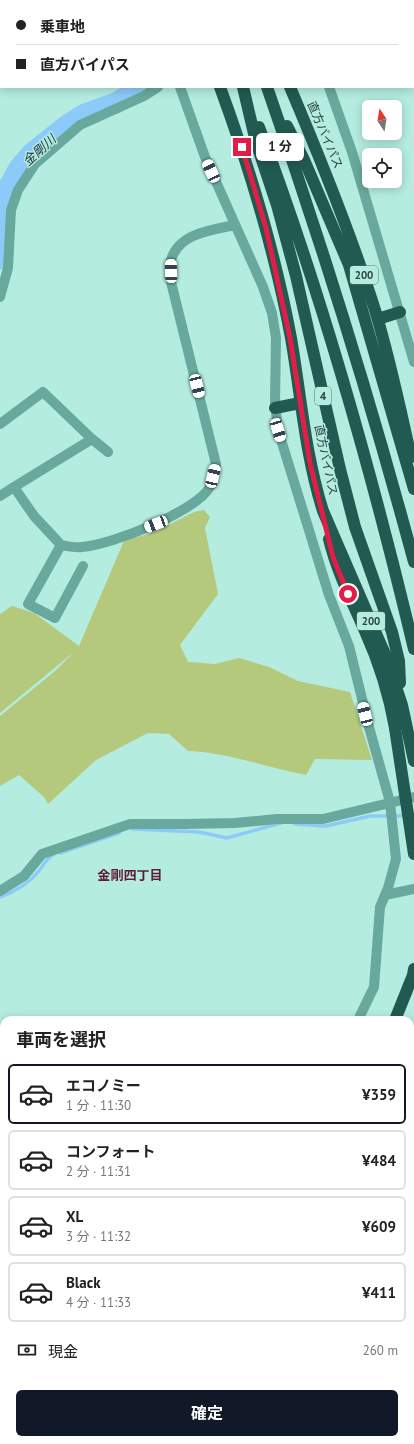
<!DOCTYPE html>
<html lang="ja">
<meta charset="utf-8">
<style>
body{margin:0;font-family:"PT Sans","Noto Sans JP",sans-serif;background:#f6f6f6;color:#222;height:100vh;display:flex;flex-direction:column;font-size:15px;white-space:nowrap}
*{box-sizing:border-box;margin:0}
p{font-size:13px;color:#767676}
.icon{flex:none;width:22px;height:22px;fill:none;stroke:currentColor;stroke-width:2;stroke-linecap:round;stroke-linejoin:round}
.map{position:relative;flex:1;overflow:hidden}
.drawer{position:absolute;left:0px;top:1016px;width:414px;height:428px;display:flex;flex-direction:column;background:#fff;border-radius:12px 12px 0 0;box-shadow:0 2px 10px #0003}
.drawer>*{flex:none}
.banner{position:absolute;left:0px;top:0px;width:414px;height:88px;box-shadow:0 2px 10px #0003;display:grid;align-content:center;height:88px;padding:0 16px;background:#fff}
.needle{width:26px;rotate:348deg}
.tools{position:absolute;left:362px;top:100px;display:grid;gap:8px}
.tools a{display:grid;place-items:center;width:40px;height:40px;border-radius:6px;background:#fff;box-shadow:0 2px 10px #0003;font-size:20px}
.end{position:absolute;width:18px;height:18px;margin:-9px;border:5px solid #e11d48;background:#fff;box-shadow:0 0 0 2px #fff}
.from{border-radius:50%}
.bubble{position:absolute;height:28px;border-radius:6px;background:#fff;box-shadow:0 2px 10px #0003;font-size:13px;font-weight:700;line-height:28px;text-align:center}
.car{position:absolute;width:12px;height:24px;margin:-12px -6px;border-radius:5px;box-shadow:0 0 3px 1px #0007;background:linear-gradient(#fff 24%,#345 0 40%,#fff 0 76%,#345 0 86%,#fff 0)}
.banner b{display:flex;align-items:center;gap:14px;height:38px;font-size:15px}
.banner b+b{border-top:1px solid #e0e0e0}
.banner i{width:10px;height:10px;background:#222}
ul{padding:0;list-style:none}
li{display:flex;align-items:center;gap:12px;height:60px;margin:0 8px 6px;padding:0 8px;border:2px solid #e0e0e0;border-radius:6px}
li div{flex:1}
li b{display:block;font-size:15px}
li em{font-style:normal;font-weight:700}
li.current{border-color:#111827}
li>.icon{width:36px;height:36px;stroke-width:1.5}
h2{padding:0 16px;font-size:18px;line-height:48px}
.pay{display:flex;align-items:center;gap:10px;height:44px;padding:0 16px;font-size:15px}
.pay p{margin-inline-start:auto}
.cta{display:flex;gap:8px;margin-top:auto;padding:8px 16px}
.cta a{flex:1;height:46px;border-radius:6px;background:#111827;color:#fff;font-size:16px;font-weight:700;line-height:46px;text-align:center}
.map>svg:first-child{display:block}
.green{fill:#b4c97b}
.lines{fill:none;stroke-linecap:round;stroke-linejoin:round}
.stream{stroke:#8ccbf9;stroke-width:3.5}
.river{stroke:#8ccbf9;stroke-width:21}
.minor{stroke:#69a99d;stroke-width:10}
.highway{stroke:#215a51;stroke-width:12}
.highway-bridge{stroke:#215a51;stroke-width:12}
.route{stroke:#e11d48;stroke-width:5}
.labels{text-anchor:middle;stroke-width:3;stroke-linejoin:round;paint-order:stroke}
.shield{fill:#b4ece0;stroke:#53746e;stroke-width:1}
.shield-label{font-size:11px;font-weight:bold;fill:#2a413d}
.street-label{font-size:12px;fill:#2a413d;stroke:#b4ece0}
.water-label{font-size:13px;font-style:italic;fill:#1b2f3d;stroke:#b4ece0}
.neighbourhood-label{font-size:13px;font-weight:bold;fill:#5f1c35;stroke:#b4ece0}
</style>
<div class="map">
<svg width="414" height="1444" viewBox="0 0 414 1444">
<rect width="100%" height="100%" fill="#b4ece0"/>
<path class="green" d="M204,510L210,517L205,528L218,594L180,645L188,662L215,664L239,658L269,667L298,681L350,692L372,760L315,759L306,775C268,768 226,752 188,751L169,734L148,733L96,760L48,804L44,797L19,775L0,786V716L55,671L74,652L0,713V614L12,606L34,613L79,646L124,541L155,532L194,512Z
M0,1194L4,1200V1421L0,1423Z"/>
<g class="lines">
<path class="stream" d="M397,816L407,815
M295,824L326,826L370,816H387
M132,829L199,832L227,838L281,823
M60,853L119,833
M0,897C14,892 28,884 37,873C44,866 45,859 54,854"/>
<path class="river" d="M225,1L226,0
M0,259L5,194L19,168L31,154L66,126L85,114L116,103L142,87"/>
<path class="minor" d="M142,0V1
M296,0V1
M180,87L205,157L263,287L272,313L276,338L275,403L278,430L329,595L349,646L369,727L390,802L396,859L388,888L380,907L374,987L358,1020
M329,87L352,152L414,362
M0,297L8,268L11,210L18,190L35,164L80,125L144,96L158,87
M0,424L43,392L92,439L14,487
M92,439L108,452
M0,496L14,487L34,516L61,545C67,546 75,548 82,547C111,545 195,512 210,487C214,481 214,470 216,464L171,282C171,275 170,266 171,260C179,233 212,230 235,225
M61,545L28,604L55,618L83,566
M0,891L24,876L42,854L130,824H185L235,823L277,819H323L414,797
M385,895L414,889
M0,1209L4,1208
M0,1316L4,1305"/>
<path class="highway" d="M188,0V1
M212,0L213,1
M233,0V1
M256,0V1
M220,87C250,169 275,252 291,338C301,396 305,454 323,511L387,659L402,705L414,761
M243,87L256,142L277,205L296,276L340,469L355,527L392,632L399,661L400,683
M267,87C322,244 371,402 414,562
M290,87C321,160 351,234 375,310C390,359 400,408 411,457
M287,126L305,162L349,265L414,489
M259,127C323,297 372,473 414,649
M378,319L400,312
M275,408L300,403
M329,539C337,572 352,601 365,631C379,662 389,694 395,728
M395,1020L413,975L414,969
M410,1093L414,1087
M410,1125L414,1120
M410,1182L414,1186
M410,1261L414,1262
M410,1285L414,1288
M0,1405L4,1394
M18,1444V1440
M26,1444L28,1440
M43,1444L44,1440
M52,1444L54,1440
M72,1444L73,1440"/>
<path class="highway-bridge" d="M395,728L414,854"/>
</g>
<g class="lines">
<path class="route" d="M242,147L266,228L290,338L310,463L333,557L348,594"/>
</g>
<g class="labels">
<g class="shield">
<rect x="350" y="266" width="28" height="18" rx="3"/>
<rect x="315" y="387" width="16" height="18" rx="3"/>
<rect x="357" y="612" width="28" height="18" rx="3"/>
</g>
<g class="shield-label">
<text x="364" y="279">200</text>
<text x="323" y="400">4</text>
<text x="371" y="625">200</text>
</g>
<g class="street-label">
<text transform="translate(325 135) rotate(67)" y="4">直方バイパス</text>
<text transform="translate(326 460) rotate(78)" y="4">直方バイパス</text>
</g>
<g class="water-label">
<text transform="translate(39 150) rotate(-42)" y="5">金剛川</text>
</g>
<g class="neighbourhood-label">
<text x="130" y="880">金剛四丁目</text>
</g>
</g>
</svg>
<div class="tools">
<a><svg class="needle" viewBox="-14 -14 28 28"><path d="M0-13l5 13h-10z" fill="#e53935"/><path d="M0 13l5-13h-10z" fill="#767676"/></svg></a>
<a><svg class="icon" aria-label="locate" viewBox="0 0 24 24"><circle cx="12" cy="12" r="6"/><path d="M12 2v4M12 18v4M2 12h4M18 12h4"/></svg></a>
</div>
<i class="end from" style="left:348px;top:594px"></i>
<i class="end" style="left:242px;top:147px"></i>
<div class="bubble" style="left:256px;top:133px;width:48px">1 分</div>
<i class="car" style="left:211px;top:171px;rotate:335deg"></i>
<i class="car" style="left:171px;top:271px;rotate:359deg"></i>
<i class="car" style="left:197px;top:386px;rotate:166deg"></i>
<i class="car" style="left:278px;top:430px;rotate:163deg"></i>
<i class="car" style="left:213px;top:476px;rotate:13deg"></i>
<i class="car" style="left:156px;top:524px;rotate:249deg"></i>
<i class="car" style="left:365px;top:714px;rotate:346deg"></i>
<div class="banner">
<b><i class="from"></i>乗車地</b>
<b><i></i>直方バイパス</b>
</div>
<section class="drawer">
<h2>車両を選択</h2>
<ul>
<li class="current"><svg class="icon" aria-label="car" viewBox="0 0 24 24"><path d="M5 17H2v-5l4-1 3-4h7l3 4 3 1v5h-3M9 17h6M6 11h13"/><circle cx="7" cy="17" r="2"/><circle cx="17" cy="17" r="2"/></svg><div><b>エコノミー</b><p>1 分 · 11:30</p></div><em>¥359</em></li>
<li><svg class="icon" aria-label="car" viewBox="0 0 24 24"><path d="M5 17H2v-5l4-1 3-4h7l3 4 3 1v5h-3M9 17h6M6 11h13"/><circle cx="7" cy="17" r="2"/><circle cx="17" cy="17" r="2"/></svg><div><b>コンフォート</b><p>2 分 · 11:31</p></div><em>¥484</em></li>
<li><svg class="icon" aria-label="car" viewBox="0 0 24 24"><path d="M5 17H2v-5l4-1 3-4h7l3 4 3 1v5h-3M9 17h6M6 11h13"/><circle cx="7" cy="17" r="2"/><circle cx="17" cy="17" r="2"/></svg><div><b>XL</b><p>3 分 · 11:32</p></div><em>¥609</em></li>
<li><svg class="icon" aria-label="car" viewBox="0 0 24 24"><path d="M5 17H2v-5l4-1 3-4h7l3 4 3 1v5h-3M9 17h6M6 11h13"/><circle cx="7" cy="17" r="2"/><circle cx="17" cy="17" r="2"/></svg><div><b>Black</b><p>4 分 · 11:33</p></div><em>¥411</em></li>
</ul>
<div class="pay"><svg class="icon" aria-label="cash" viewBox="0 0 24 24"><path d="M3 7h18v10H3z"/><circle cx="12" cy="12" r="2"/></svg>現金<p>260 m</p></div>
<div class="cta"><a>確定</a></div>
</section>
</div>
